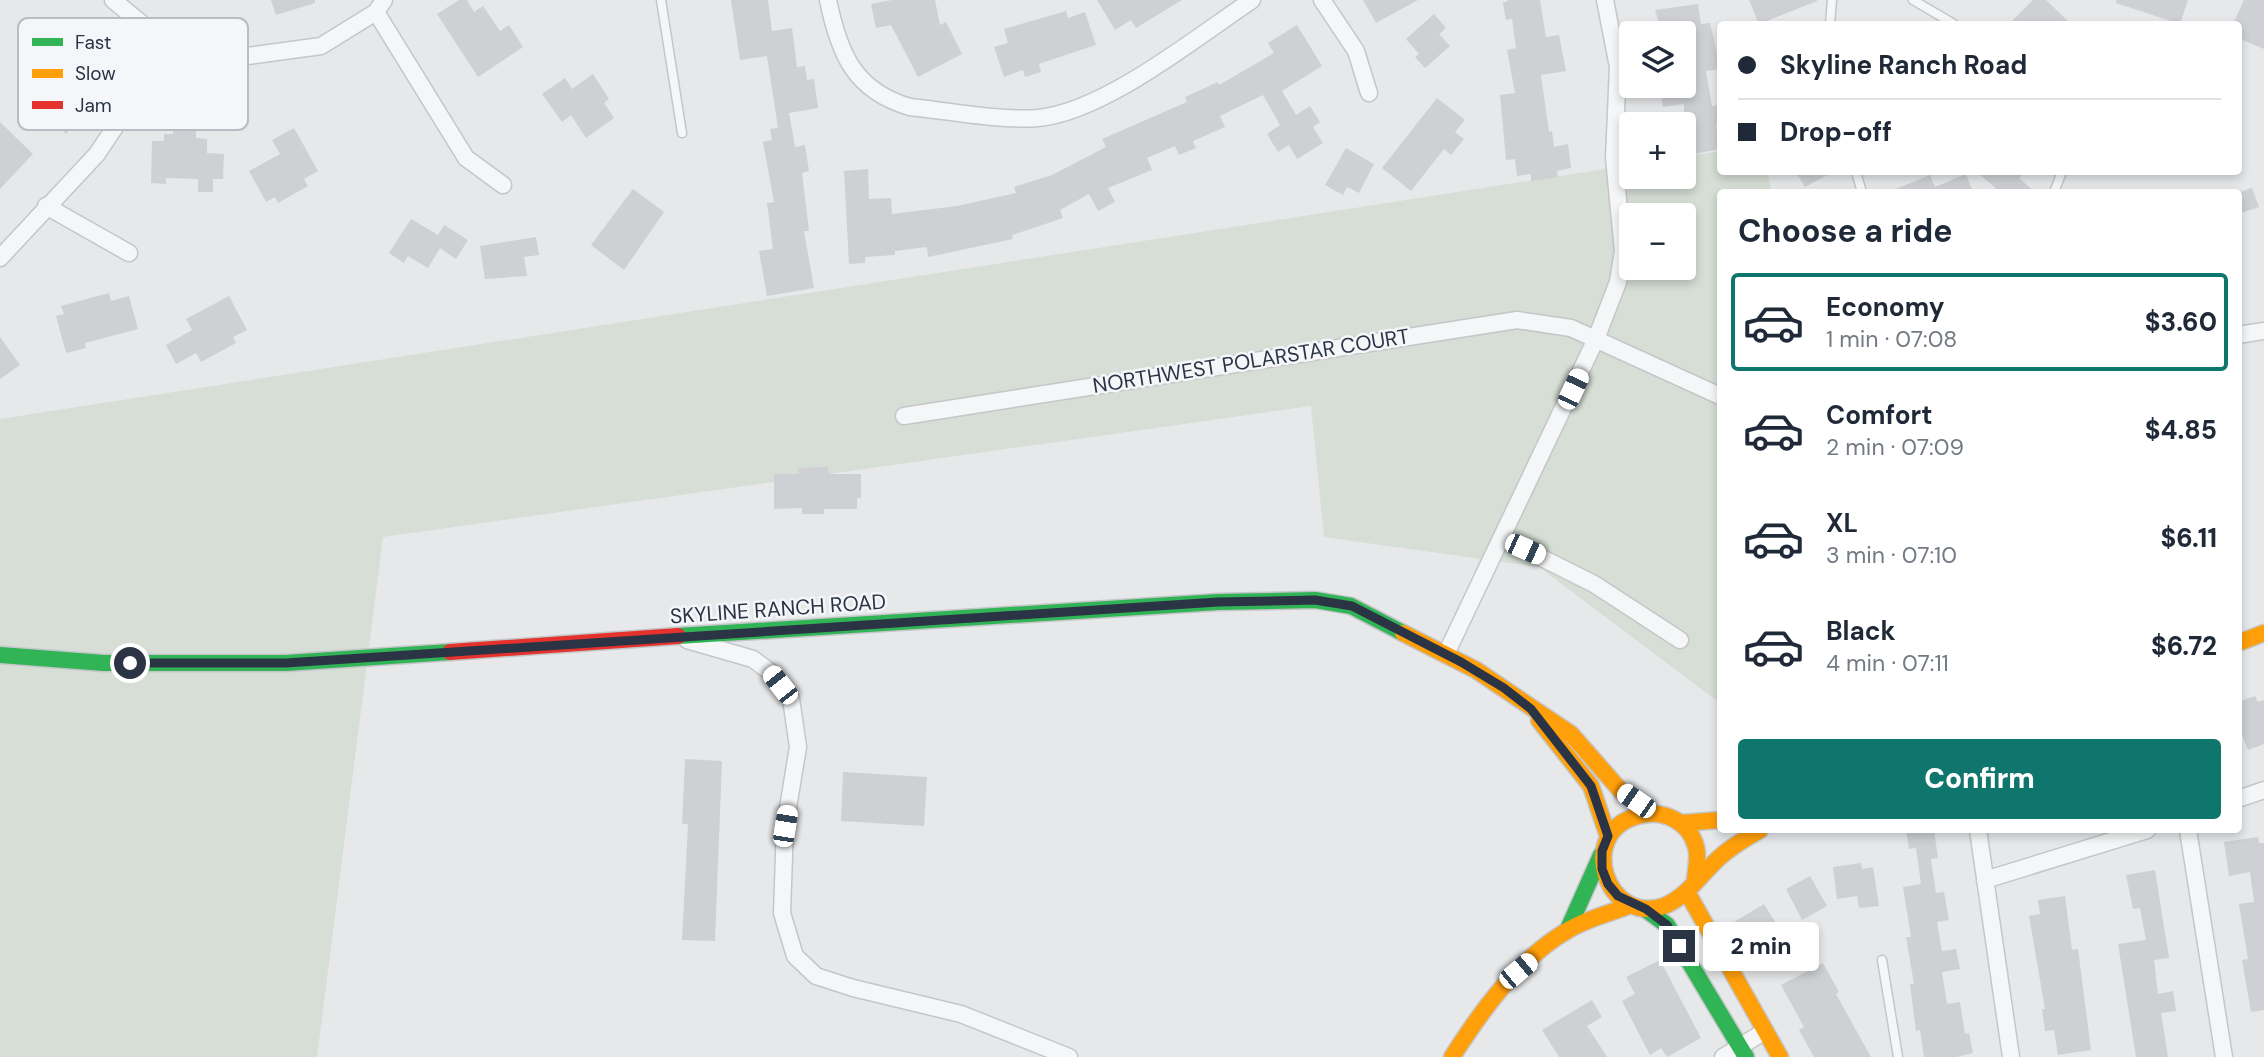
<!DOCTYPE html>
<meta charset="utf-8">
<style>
body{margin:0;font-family:"DM Sans",sans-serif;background:#f6f6f7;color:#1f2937;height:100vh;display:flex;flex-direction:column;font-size:26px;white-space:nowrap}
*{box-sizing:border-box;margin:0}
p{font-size:23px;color:#747a83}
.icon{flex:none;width:38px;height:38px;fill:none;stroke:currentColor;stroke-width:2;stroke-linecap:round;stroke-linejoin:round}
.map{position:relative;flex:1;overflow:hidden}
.sheet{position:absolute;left:1717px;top:189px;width:525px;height:644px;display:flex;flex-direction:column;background:#fff;border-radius:7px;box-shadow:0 4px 10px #0003}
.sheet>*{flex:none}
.top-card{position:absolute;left:1717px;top:21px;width:525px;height:154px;border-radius:7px;box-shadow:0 4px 10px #0003;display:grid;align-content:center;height:154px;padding:0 21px;background:#fff}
.tools{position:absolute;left:1619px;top:21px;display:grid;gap:14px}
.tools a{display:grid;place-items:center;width:77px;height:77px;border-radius:7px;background:#fff;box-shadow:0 4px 10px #0003;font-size:35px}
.end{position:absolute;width:32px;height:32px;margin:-16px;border:9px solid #2b3445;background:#fff;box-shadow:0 0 0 4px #fff}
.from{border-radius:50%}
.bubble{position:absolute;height:49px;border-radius:7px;background:#fff;box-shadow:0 4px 10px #0003;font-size:23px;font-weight:800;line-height:49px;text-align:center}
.car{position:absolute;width:21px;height:42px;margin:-21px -10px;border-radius:9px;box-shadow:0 0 5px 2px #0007;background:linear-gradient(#fff 24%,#345 0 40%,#fff 0 76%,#345 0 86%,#fff 0)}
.top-card b{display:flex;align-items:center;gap:24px;height:66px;font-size:26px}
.top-card b+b{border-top:2px solid #e0e1e3}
.top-card i{width:18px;height:18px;background:#1f2937}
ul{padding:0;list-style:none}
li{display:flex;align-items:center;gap:21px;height:98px;margin:0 14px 10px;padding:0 7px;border:4px solid transparent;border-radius:7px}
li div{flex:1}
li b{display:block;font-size:26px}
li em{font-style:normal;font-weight:800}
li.on{border-color:#0f766e}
li>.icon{width:63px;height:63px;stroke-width:1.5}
h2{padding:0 21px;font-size:32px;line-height:84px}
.cta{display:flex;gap:14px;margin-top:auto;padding:14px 21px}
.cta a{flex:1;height:80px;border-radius:7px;background:#0f766e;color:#fff;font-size:28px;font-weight:800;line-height:80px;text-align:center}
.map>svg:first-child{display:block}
.green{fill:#d6ded6;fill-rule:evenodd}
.building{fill:#ced0d3}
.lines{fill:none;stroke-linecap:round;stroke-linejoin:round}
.lane-casing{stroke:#c4c6c8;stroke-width:11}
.street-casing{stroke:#c4c6c8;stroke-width:19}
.fast-casing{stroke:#c4c6c8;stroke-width:19}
.slow-casing{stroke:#c4c6c8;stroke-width:19}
.jam-casing{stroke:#c4c6c8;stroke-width:19}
.lane{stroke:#f5f6f7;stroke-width:8}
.street{stroke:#f5f6f7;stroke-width:16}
.fast{stroke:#30b455;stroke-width:16}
.slow{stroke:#ff9f0a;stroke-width:16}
.jam{stroke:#e5322d;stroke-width:16}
.route{stroke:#2b3445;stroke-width:9}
.labels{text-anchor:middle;stroke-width:5;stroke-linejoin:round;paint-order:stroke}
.street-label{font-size:21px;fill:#2b3445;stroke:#f4f6f9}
.key{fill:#f4f6f9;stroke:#b8bcc3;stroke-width:2}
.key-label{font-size:19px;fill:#2b3445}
</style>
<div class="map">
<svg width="2264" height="1057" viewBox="0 0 2264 1057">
<rect width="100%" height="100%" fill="#e6e8ea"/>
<path class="green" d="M1720,151V172H1768L1771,192H1720V703L1539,567L1324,537L1311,406L383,537L317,1057H0V419L1631,165V177H1684V157ZM1631,215H1684V268H1631Z"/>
<path class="building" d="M271,0H315V3L276,15Z
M459,0H467L474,12L483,6L500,31L509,25L523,47L478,77L437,14Z
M731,0H768L772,31L792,28L797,67L805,66L807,80L814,79L818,108L789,113L795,147L805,145L809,171L802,173L809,231H804L814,288L767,296L759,251L773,249L767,203L774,202L763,142L772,140L770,129L778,128L767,56L740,60Z
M892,0H935L940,25L946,22L962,54L918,77L891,25L876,28L871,4Z
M1097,0H1182L1136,28L1131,20L1115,30Z
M1363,0H1418L1376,23Z
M1509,0H1540L1546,37L1559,35L1566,71L1541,75L1549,132L1552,131L1554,147L1568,144L1571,168L1557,171L1558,177L1531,181V174L1517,176L1515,159L1506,160L1500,95L1515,93L1507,50L1516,48L1512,19L1506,20L1503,3Z
M1749,0H1817V1L1759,24Z
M2033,0H2046L2071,24H2009Z
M2116,0H2188L2180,24L2116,3Z
M2244,0H2264V49L2238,38V24H2233Z
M1698,4L1701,24L1710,23L1717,53L1719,69L1706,71L1712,106L1720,105V124L1716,125L1720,149L1684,156V104L1663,107L1660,86H1684V33H1662L1655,10Z
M1066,11L1068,18L1085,12L1096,45L1039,64L1041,72L1025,77L1023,70L1004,77L994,47L1008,43L1004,29Z
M1434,14L1446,28L1439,34L1450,46L1425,68L1415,57L1419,54L1406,39Z
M1297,25L1322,66L1282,91L1296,115L1310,106L1320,122L1313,127L1323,143L1297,159L1289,145L1278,152L1267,134L1280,125L1263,95L1220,116L1225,127L1193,141L1196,148L1179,155L1175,146L1147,158L1152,170L1108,188L1115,202L1098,211L1089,194L1060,210L1063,218L1012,235L1013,239L928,257L927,247L895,251V255L865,257V263L849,264L844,171L868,169L869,199L891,198L892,214L957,206L1016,193L1014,187L1052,175L1106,147L1102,139L1187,102L1185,97L1218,82L1219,85L1274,53L1268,43Z
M67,50L92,73L72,101L85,113L66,134L32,98L39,90L35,86Z
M593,74L609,99L604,103L614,118L586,138L571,115L562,122L542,94L565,78L572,89Z
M1437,98L1465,120L1455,132L1464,139L1451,155L1444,149L1411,191L1382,168Z
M0,122L33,154L0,189Z
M173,127L196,128V138L207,139V153L224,154L223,179H213V192H198V179L166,178V184L151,183L152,141H164V134H173Z
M294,128L318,171L304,179L308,186L278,203L275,197L266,202L249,171L280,154L272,140Z
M1346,148L1374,164L1359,193L1347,187L1343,195L1325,185Z
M1796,172H1833L1805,187Z
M1977,172H2025L2019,178L2035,192H2000Z
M1966,174L1973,192H1888L1930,175L1935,187Z
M2252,188L2259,207L2238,214V193Z
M633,189L664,212L624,270L591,245Z
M411,219L438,235L444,225L468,240L456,259L440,248L428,268L408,256L404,263L389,253Z
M536,237L539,255L524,257L527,276L485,279L480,246Z
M109,293L111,301L129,296L138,329L85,343L86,348L66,353L56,316L64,314L61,306Z
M229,296L247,330L233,337L236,343L201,362L196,353L176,364L166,345L192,330L186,319Z
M0,337L20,365L0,379Z
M828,467L829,474H861V498H857V509H824V514H802V508L774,509V474H799L798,468Z
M2255,696L2258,702L2264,700V744L2248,750L2238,724V702Z
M685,759L722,761L715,941L682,940L688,824H682Z
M843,772L927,777L924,826L841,821Z
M1906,830H1934L1938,858L1931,859L1936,893L1944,892L1949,920L1937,922L1942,951L1956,949L1960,969L1942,972L1947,1004L1960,1002L1965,1034L1969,1033L1973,1053L1957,1057H1924L1920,1030L1916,1031L1910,984H1914L1906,937H1911L1903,887L1921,884L1916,848L1909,849Z
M2258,837L2259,843H2264V1010L2251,1012L2242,960L2248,959L2239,904L2254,902L2250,872L2229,876L2224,842Z
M1861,863L1862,869L1873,867L1879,906L1859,908L1857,896L1837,899L1833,867Z
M2155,870L2169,958L2154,960L2158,994L2173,991L2176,1011L2161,1013L2168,1057H2136L2118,944L2146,940L2140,908L2133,909L2126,875Z
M1810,876L1827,906L1802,920L1786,889Z
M2065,896L2072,950L2078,949L2091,1050L2058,1055L2054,1030L2045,1031L2042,1009H2045L2029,916L2040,914L2038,900Z
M1764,904L1790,946L1772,956L1764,943L1746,953L1729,925Z
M1660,960L1701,1038L1667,1057L1661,1048L1650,1055L1622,1001L1635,994L1626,977Z
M1823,963L1839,992L1836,994L1871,1057H1814L1799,1030L1804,1027L1781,985Z
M1592,1000L1602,1017L1587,1026L1607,1057H1559L1542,1030Z"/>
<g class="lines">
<defs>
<path id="lane" d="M661,0L682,133
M1913,0L1954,24
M1830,24L1832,0
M1856,172L1862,192
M2054,192L2062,172
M1882,960L1898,1057"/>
<path id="street" d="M113,0L169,46L248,56L321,46L376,12L384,0
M828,0C839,53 854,91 910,107C948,111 1001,121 1038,118C1104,112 1195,38 1252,0
M1322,0L1356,51L1369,93
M376,12L466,158L503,185
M46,206L129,253
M0,258L97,154L169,46
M2238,335L2264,331
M904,416L1517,320L1571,328L1720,396
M1502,538L1594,584L1680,640
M687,640L753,659L769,671L791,699L798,747L785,826L782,913L795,956L816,976L853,988L961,1014L1069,1057
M1446,654L1596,339L1618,282L1623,251L1614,158L1618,67L1605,0
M2238,799L2264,790
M1978,830L2011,1057
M2188,830L2224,1057
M1985,880L2147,830
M1723,1057L1765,1031"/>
<path id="fast" d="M678,636L1218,602L1315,600L1351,606L1403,633
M0,655L104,663H286L450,652
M1645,909L1667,925L1746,1057
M1568,929L1601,855"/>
<path id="slow" d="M1403,633L1476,670L1571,734L1621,791L1651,811
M2238,643L2264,633
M1539,720L1591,786L1608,836
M1682,823L1720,820
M1695,879C1696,869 1699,856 1696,847C1689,820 1662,809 1637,816C1575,834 1607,926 1664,906C1687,897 1702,873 1720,857C1732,846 1746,838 1760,830
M1687,892L1780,1057
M1452,1057C1482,1010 1520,957 1570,929C1589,918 1611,913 1631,905"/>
<path id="jam" d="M450,652L678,636"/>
</defs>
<use href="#lane" class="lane-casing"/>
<use href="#street" class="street-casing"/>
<use href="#fast" class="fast-casing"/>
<use href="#slow" class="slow-casing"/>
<use href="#jam" class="jam-casing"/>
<use href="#lane" class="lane"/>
<use href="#street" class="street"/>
<use href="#fast" class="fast"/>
<use href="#slow" class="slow"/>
<use href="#jam" class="jam"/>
</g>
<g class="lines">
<path class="route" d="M130,663H286L1218,602L1315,600L1352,606L1461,662L1504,688L1531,709L1591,786L1608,836L1602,851V869L1608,884L1618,896L1646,909L1667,925L1679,946"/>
</g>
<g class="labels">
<g class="street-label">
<text transform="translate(1251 361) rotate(-9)" y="7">NORTHWEST POLARSTAR COURT</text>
<text transform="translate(778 609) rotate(-4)" y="7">SKYLINE RANCH ROAD</text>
</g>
</g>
<rect x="18" y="18" width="230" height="112" rx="10" class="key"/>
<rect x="32" y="38" width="31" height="8" fill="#30b455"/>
<rect x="32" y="69" width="31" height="9" fill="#ff9f0a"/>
<rect x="32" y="101" width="31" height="8" fill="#e5322d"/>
<g class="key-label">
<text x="75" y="49">Fast</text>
<text x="75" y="80">Slow</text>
<text x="75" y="112">Jam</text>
</g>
</svg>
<div class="tools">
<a><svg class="icon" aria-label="layers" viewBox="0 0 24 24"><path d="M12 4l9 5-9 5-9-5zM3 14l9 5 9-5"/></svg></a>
<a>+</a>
<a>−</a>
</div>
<i class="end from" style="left:130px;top:663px"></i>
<i class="end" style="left:1679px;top:946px"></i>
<div class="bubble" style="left:1703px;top:922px;width:116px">2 min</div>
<i class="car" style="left:1573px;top:389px;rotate:25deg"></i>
<i class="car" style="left:1525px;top:549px;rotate:114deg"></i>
<i class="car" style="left:780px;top:685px;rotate:322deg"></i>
<i class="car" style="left:1636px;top:801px;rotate:305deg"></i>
<i class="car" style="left:785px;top:826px;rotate:9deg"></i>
<i class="car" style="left:1518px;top:971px;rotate:50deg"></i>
<div class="top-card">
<b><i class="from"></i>Skyline Ranch Road</b>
<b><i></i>Drop-off</b>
</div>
<section class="sheet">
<h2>Choose a ride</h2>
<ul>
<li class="on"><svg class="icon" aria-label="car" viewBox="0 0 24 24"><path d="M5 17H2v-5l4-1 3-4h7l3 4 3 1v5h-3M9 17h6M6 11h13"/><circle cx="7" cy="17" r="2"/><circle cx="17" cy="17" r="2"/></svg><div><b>Economy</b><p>1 min · 07:08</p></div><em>$3.60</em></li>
<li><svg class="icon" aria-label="car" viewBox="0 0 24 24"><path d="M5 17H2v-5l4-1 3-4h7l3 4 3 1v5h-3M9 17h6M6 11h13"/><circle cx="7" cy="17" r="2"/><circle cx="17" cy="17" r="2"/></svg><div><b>Comfort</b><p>2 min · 07:09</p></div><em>$4.85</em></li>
<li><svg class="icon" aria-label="car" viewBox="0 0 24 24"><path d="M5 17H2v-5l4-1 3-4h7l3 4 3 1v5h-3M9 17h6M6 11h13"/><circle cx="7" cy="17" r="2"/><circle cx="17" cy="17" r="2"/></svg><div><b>XL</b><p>3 min · 07:10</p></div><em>$6.11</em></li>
<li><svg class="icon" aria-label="car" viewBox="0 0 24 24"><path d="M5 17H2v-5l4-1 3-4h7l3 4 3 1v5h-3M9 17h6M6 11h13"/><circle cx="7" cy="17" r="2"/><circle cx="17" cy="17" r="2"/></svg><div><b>Black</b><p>4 min · 07:11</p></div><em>$6.72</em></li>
</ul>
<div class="cta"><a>Confirm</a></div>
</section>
</div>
